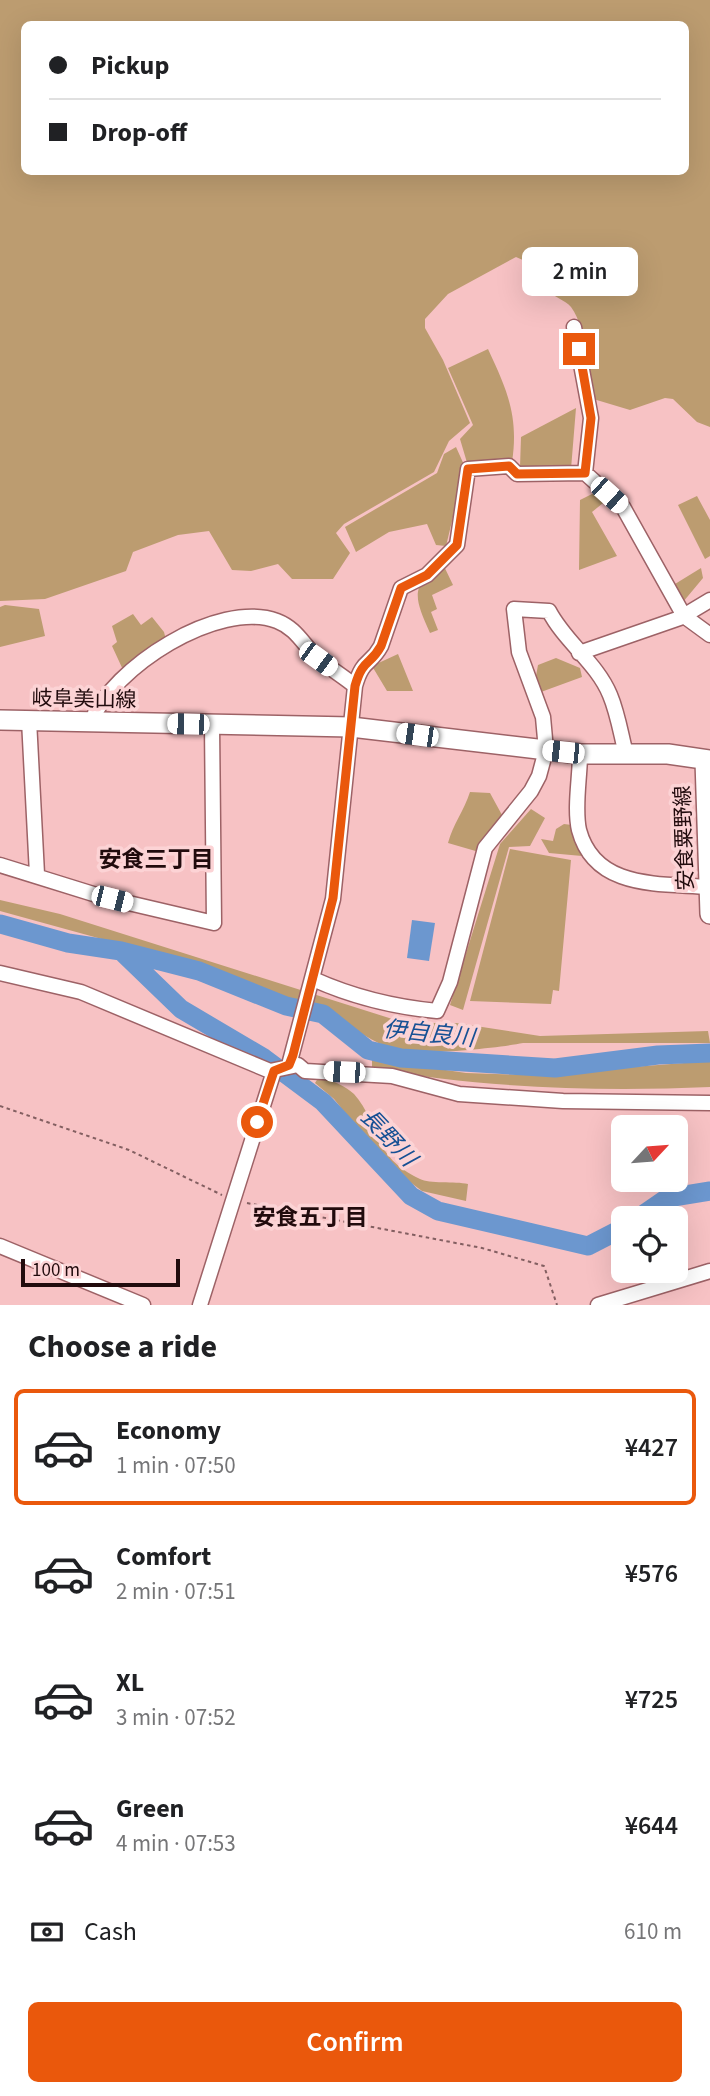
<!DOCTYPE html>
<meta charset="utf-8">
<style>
body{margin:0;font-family:"Source Sans 3","Noto Sans JP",sans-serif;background:#f6f6f6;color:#202124;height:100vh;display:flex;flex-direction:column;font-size:26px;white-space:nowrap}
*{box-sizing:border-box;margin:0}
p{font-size:23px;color:#757577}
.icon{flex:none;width:38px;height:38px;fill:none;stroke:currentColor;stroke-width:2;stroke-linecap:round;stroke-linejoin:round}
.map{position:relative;height:1305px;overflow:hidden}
.sheet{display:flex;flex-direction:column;background:#fff;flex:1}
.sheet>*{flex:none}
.top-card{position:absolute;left:21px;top:21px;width:668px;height:154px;border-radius:10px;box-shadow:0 7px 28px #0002;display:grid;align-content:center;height:154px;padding:0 28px;background:#fff}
.needle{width:46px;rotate:64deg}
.tools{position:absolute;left:611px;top:1115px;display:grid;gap:14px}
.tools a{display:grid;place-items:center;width:77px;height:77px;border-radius:10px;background:#fff;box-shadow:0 7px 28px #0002;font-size:35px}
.scale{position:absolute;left:21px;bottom:18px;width:159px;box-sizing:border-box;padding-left:7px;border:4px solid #210b0d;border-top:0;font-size:19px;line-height:24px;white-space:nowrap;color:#210b0d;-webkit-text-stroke:5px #fcd3d5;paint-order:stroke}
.end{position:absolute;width:32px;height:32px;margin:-16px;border:9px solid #ea580c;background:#fff;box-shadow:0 0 0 4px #fff}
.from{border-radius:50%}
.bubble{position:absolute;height:49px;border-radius:10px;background:#fff;box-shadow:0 7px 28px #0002;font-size:23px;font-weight:600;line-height:49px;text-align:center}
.car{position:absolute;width:21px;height:42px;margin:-21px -10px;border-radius:9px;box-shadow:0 0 5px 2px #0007;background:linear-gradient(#fff 24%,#345 0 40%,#fff 0 76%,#345 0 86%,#fff 0)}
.top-card b{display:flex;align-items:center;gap:24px;height:66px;font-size:26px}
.top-card b+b{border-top:2px solid #e0e0e0}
.top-card i{width:18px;height:18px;background:#202124}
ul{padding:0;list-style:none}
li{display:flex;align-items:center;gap:21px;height:116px;margin:0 14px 10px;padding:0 14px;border:4px solid transparent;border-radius:10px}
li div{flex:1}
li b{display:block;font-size:26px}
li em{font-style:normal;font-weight:600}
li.current{border-color:#ea580c}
li>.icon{width:63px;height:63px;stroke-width:1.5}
h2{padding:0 28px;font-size:32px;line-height:84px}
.pay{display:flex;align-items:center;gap:18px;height:77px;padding:0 28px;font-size:26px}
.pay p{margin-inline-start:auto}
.action{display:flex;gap:14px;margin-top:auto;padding:14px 28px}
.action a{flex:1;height:80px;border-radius:10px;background:#ea580c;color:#fff;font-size:28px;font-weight:600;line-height:80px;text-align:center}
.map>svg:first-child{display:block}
.green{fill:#bc9c70;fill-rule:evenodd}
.water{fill:#6c97cf}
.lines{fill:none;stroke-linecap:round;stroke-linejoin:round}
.river{stroke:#6c97cf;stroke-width:19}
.minor-casing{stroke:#9d6266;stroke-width:17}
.major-casing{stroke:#9d6266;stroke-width:22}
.path{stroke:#835f61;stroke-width:2;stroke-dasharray:3.5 3.5;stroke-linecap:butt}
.minor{stroke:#fff;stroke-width:14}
.major{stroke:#fff;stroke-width:19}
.route{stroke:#ea580c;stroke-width:9}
.labels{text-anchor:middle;stroke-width:7;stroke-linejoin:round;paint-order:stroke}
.street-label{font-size:21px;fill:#210b0d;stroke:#fcd3d5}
.neighbourhood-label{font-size:23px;font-weight:bold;fill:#210b0d;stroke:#fcd3d5}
.water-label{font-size:23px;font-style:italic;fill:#165094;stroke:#fcd3d5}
</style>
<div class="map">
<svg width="710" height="1305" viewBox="0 0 710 1305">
<rect width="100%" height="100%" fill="#f7c2c4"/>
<path class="green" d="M0,0H710V427L697,422L673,399L665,398L630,410L590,398C586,371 588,330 571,307C565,300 555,298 549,291C534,274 539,266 516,257L448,294L425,319V328L443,360L470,423L449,441L434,472L344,524L336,533L350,553L333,579H292L278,564L251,571L232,570L209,531L178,535L133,552L126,571L45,599L0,601ZM24,24H686V172H24Z
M488,349C507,390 519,416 512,462L468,466L460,439L473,425L448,368Z
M576,408L571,469L520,467L521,437Z
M456,447L465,467L446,546L436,545L427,524L389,532L356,552L345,527L437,473L444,454Z
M600,490L608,499L592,512L617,556L579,570L580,500Z
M697,496L710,520V556L705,559L678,505Z
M441,560L453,585L432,595L437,609L431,612L438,630L430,633C414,597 410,588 441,560Z
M701,568L703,578L683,602L675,584Z
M5,605L39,609L45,636L0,647V607Z
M133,614L141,625L152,617L164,632L166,640L124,672L112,646L117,642L112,626Z
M398,654L413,691H387L372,666Z
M556,658L580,668L582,677L541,692L536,676L538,665Z
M470,792L490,793L502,815L479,852L448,843C453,824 464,811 470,792Z
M531,809L545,818L530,846L509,847L463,1010L450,1005L500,844Z
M564,824L572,825L582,856L549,853L541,839L553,841L556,829Z
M510,849L571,860L559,991L553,990L551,1004L470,1001Z
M0,900L60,914L405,1023H456L540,1036L708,1031L710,1043H523C498,1048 419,1056 397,1050C367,1042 343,1018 315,1008L167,957L0,911Z
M372,1059L466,1073L529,1075L710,1061V1087C597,1092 482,1088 372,1068Z
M320,1075C331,1081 346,1086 354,1094C381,1125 371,1156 420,1179C429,1184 455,1181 468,1184L466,1201L422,1191L386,1164L334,1099L315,1083Z"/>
<path class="water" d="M412,920L435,923L429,961L407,958Z"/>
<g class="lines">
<path class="river" d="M0,924L68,943L121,951L199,971L286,1006L323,1014L368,1050L401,1058L555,1068L658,1055L710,1053
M123,953L181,1009L264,1058L323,1102L411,1196L438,1211L588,1246L623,1228
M638,1218L667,1198L710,1191"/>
<defs>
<path id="minor" d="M574,327L591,418L585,473
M579,653L680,618L710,600
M29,720L37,874
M91,722C112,668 218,599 277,621C298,629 304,647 320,660C331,669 344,677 355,686
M580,754C580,777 574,808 579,830C595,890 660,883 708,887
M0,865L103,897L214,923L212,725
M0,973L81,992L270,1071L298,1065L305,1071L392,1076L459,1094L563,1101L710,1103
M313,979C353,997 394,1007 437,1011L450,982L485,848L531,791L539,776L546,750L543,717L519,652L514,609L549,611C565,642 597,663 610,695C618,714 621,735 626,754
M289,1065L333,899L355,686C363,658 370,666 381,646L401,588L427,575L457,545L468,469L509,466L517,474L585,473L623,507L684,616L710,635
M0,1246L143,1305
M200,1305L274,1071
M598,1305L710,1271"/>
<path id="major" d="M0,720L351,727L580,754H668L710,760
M705,761L710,914"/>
</defs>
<use href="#minor" class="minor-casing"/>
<use href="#major" class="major-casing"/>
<path class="path" d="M0,1106L129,1150L222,1195
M247,1203L482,1248L544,1266L557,1305"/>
<use href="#minor" class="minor"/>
<use href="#major" class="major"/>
</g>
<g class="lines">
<path class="route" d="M257,1122L274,1071L289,1065L293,1055L333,898L355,686C363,658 370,666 381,646L401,588L427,575L457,545L468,469L509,466L517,474L585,473L591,418L579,349"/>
</g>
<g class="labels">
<g class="street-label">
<text transform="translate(84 699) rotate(1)" y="7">岐阜美山線</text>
<text transform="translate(684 838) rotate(-92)" y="7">安食粟野線</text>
</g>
<g class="neighbourhood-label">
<text x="156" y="867">安食三丁目</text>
<text x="310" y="1225">安食五丁目</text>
</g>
<g class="water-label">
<text transform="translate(429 1033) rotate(6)" y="8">伊自良川</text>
<text transform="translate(389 1137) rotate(47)" y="8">長野川</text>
</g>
</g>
</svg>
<div class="tools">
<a><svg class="needle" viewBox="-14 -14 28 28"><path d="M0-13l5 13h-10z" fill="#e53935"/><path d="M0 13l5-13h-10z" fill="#757577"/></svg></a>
<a><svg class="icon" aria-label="locate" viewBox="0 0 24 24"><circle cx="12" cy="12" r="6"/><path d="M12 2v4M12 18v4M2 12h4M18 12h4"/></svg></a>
</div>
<div class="scale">100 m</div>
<i class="end from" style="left:257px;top:1122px"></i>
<i class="end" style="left:579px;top:349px"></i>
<div class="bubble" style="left:522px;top:247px;width:116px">2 min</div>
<i class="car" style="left:609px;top:495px;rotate:132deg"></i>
<i class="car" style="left:318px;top:659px;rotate:126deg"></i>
<i class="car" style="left:188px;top:724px;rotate:271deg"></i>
<i class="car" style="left:417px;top:735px;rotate:278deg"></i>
<i class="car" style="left:563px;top:752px;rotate:276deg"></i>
<i class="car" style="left:112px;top:899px;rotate:104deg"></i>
<i class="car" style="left:344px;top:1072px;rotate:272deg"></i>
<div class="top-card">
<b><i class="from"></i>Pickup</b>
<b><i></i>Drop-off</b>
</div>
</div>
<section class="sheet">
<h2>Choose a ride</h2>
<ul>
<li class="current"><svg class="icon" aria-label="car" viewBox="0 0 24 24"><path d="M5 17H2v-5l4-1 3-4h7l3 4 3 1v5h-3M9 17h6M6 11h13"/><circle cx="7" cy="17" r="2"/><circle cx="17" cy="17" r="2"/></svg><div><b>Economy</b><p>1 min · 07:50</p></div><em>¥427</em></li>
<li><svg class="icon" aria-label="car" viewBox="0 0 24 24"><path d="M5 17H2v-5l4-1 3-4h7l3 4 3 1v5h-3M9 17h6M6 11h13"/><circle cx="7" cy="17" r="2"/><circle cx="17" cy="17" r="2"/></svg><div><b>Comfort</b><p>2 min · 07:51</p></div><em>¥576</em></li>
<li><svg class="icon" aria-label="car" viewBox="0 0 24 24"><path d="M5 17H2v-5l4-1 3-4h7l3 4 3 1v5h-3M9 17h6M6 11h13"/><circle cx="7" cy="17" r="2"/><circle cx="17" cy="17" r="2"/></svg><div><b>XL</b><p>3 min · 07:52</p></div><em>¥725</em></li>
<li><svg class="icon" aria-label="car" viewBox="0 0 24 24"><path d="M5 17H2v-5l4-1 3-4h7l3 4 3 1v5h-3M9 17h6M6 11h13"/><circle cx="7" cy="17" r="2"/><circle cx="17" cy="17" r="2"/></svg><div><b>Green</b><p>4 min · 07:53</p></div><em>¥644</em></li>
</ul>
<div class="pay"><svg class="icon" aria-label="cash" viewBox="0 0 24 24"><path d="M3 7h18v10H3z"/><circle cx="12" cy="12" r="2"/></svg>Cash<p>610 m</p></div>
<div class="action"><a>Confirm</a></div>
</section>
